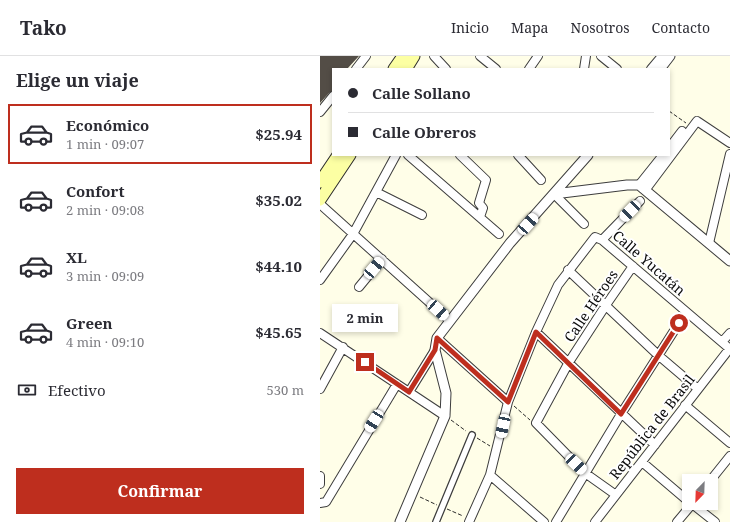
<!DOCTYPE html>
<html lang="es">
<meta charset="utf-8">
<style>
body{margin:0;font-family:"Noto Serif",serif;background:#f2f2f3;color:#2b2b33;height:100vh;display:flex;flex-direction:column;font-size:15px;white-space:nowrap}
*{box-sizing:border-box;margin:0}
p{font-size:13px;color:#7c7c81}
.icon{flex:none;width:22px;height:22px;fill:none;stroke:currentColor;stroke-width:2;stroke-linecap:round;stroke-linejoin:round}
.map{position:relative;flex:1;overflow:hidden}
.sheet{display:flex;flex-direction:column;background:#fff;width:320px}
.sheet>*{flex:none}
.top-card{position:absolute;left:12px;top:12px;width:338px;height:88px;border-radius:0px;box-shadow:0 2px 6px #0003;display:grid;align-content:center;height:88px;padding:0 16px;background:#fff}
.needle{width:26px;rotate:203deg}
.tools{position:absolute;left:362px;top:418px;display:grid;gap:8px}
.tools a{display:grid;place-items:center;width:36px;height:36px;border-radius:0px;background:#fff;box-shadow:0 2px 6px #0003;font-size:20px}
.end{position:absolute;width:18px;height:18px;margin:-9px;border:5px solid #be2e1e;background:#fff;box-shadow:0 0 0 2px #fff}
.from{border-radius:50%}
.bubble{position:absolute;height:28px;border-radius:0px;background:#fff;box-shadow:0 2px 6px #0003;font-size:13px;font-weight:700;line-height:28px;text-align:center}
.car{position:absolute;width:12px;height:24px;margin:-12px -6px;border-radius:5px;box-shadow:0 0 3px 1px #0007;background:linear-gradient(#fff 24%,#345 0 40%,#fff 0 76%,#345 0 86%,#fff 0)}
.top-card b{display:flex;align-items:center;gap:14px;height:38px;font-size:15px}
.top-card b+b{border-top:1px solid #e1e1e2}
.top-card i{width:10px;height:10px;background:#2b2b33}
ul{padding:0;list-style:none}
li{display:flex;align-items:center;gap:12px;height:60px;margin:0 8px 6px;padding:0 8px;border:2px solid transparent;border-radius:0px}
li div{flex:1}
li b{display:block;font-size:15px}
li em{font-style:normal;font-weight:700}
li.selected{border-color:#be2e1e}
li>.icon{width:36px;height:36px;stroke-width:1.5}
h2{padding:0 16px;font-size:18px;line-height:48px}
.pay{display:flex;align-items:center;gap:10px;height:44px;padding:0 16px;font-size:15px}
.pay p{margin-inline-start:auto}
.cta{display:flex;gap:8px;margin-top:auto;padding:8px 16px}
.cta a{flex:1;height:46px;border-radius:0px;background:#be2e1e;color:#fff;font-size:16px;font-weight:700;line-height:46px;text-align:center}
header{display:flex;align-items:center;gap:24px;box-sizing:border-box;height:56px;padding:0 20px;background:#fff;border-bottom:1px solid #e1e1e2}
header strong{font-size:19px}
nav{display:flex;gap:22px;margin-inline-start:auto;font-size:14px}
main{display:flex;flex:1;min-height:0}
.map>svg:first-child{display:block}
.building{fill:#534d46}
.lines{fill:none;stroke-linecap:round;stroke-linejoin:round}
.pedestrian-casing{stroke:#3d3d3d;stroke-width:8}
.minor-casing{stroke:#3d3d3d;stroke-width:10}
.tertiary-casing{stroke:#3d3d3d;stroke-width:11}
.secondary-casing{stroke:#2c2c2c;stroke-width:13}
.path{stroke:#2c2c2c;stroke-width:1;stroke-dasharray:4 2;stroke-linecap:butt}
.pedestrian{stroke:#fff;stroke-width:5.5}
.minor{stroke:#fff;stroke-width:8}
.tertiary{stroke:#fff;stroke-width:9}
.secondary{stroke:#fcffa3;stroke-width:11}
.route{stroke:#be2e1e;stroke-width:5}
.labels{text-anchor:middle;stroke-width:4;stroke-linejoin:round;paint-order:stroke}
.street-label{font-size:14px;fill:#0a0a0a;stroke:#fff}
</style>
<header>
<strong>Tako</strong>
<nav><a>Inicio</a><a>Mapa</a><a>Nosotros</a><a>Contacto</a></nav>
</header>
<main>
<section class="sheet">
<h2>Elige un viaje</h2>
<ul>
<li class="selected"><svg class="icon" aria-label="car" viewBox="0 0 24 24"><path d="M5 17H2v-5l4-1 3-4h7l3 4 3 1v5h-3M9 17h6M6 11h13"/><circle cx="7" cy="17" r="2"/><circle cx="17" cy="17" r="2"/></svg><div><b>Económico</b><p>1 min · 09:07</p></div><em>$25.94</em></li>
<li><svg class="icon" aria-label="car" viewBox="0 0 24 24"><path d="M5 17H2v-5l4-1 3-4h7l3 4 3 1v5h-3M9 17h6M6 11h13"/><circle cx="7" cy="17" r="2"/><circle cx="17" cy="17" r="2"/></svg><div><b>Confort</b><p>2 min · 09:08</p></div><em>$35.02</em></li>
<li><svg class="icon" aria-label="car" viewBox="0 0 24 24"><path d="M5 17H2v-5l4-1 3-4h7l3 4 3 1v5h-3M9 17h6M6 11h13"/><circle cx="7" cy="17" r="2"/><circle cx="17" cy="17" r="2"/></svg><div><b>XL</b><p>3 min · 09:09</p></div><em>$44.10</em></li>
<li><svg class="icon" aria-label="car" viewBox="0 0 24 24"><path d="M5 17H2v-5l4-1 3-4h7l3 4 3 1v5h-3M9 17h6M6 11h13"/><circle cx="7" cy="17" r="2"/><circle cx="17" cy="17" r="2"/></svg><div><b>Green</b><p>4 min · 09:10</p></div><em>$45.65</em></li>
</ul>
<div class="pay"><svg class="icon" aria-label="cash" viewBox="0 0 24 24"><path d="M3 7h18v10H3z"/><circle cx="12" cy="12" r="2"/></svg>Efectivo<p>530 m</p></div>
<div class="cta"><a>Confirmar</a></div>
</section>
<div class="map">
<svg width="410" height="466" viewBox="0 0 410 466">
<rect width="100%" height="100%" fill="#fffee8"/>
<path class="building" d="M0,0H39L27,13H13V35L9,37L0,47Z"/>
<g class="lines">
<defs>
<path id="pedestrian" d="M116,466L152,379"/>
<path id="minor" d="M114,0L126,13
M160,0L176,13
M281,0L297,13
M36,13L46,0
M209,13L218,0
M264,13L266,0
M331,13L342,0
M0,56L13,40
M377,65L410,87
M349,92L362,75
M88,99L179,178
M140,99L166,124L159,147L163,152L160,161
M198,99L221,124
M319,129L343,99
M326,133L377,65
M56,136L102,159
M234,138L264,168
M0,148L129,264
M282,184L320,145
M389,187L410,98
M248,214L338,299L378,333
M0,224L33,178L76,99
M39,231L62,203
M216,276L335,389
M0,277L125,360
M117,282L188,346
M402,286L410,277
M0,333L23,291
M89,336L115,294
M365,349L410,387
M322,406L369,446
M170,419L224,466
M0,420V428
M390,425L410,400
M296,439L265,417L216,367L249,306L286,249L313,210
M0,447L6,446L77,328
M371,447L395,466
M149,466L170,419L188,346L216,276L238,229L275,181L282,184L410,293
M236,466L301,358L366,256
M275,466L410,292
M357,466L373,447"/>
<path id="tertiary" d="M340,13L350,0
M234,138L307,129H319L410,205
M80,466L125,360L126,337L115,294L117,282L190,187L268,99"/>
<path id="secondary" d="M74,13L83,0
M86,13L94,0
M0,126L18,99
M0,144L30,99"/>
</defs>
<use href="#pedestrian" class="pedestrian-casing"/>
<use href="#minor" class="minor-casing"/>
<use href="#tertiary" class="tertiary-casing"/>
<use href="#secondary" class="secondary-casing"/>
<path class="path" d="M349,55L366,67
M194,350L210,364
M131,364L146,375
M157,382L170,390
M100,441L117,449
M127,453L143,460"/>
<use href="#pedestrian" class="pedestrian"/>
<use href="#minor" class="minor"/>
<use href="#tertiary" class="tertiary"/>
<use href="#secondary" class="secondary"/>
</g>
<g class="lines">
<path class="route" d="M45,306L89,336L115,294L117,282L188,346L216,276L301,358L359,267"/>
</g>
<g class="labels">
<g class="street-label">
<text transform="translate(329 207) rotate(41)" y="5">Calle Yucatán</text>
<text transform="translate(271 250) rotate(-56)" y="5">Calle Héroes</text>
<text transform="translate(332 371) rotate(-52)" y="5">República de Brasil</text>
</g>
</g>
</svg>
<div class="tools">
<a><svg class="needle" viewBox="-14 -14 28 28"><path d="M0-13l5 13h-10z" fill="#e53935"/><path d="M0 13l5-13h-10z" fill="#7c7c81"/></svg></a>
</div>
<i class="end from" style="left:359px;top:267px"></i>
<i class="end" style="left:45px;top:306px"></i>
<div class="bubble" style="left:12px;top:248px;width:66px">2 min</div>
<i class="car" style="left:310px;top:155px;rotate:224deg"></i>
<i class="car" style="left:208px;top:168px;rotate:42deg"></i>
<i class="car" style="left:54px;top:212px;rotate:40deg"></i>
<i class="car" style="left:118px;top:254px;rotate:132deg"></i>
<i class="car" style="left:54px;top:365px;rotate:212deg"></i>
<i class="car" style="left:183px;top:370px;rotate:192deg"></i>
<i class="car" style="left:256px;top:408px;rotate:134deg"></i>
<div class="top-card">
<b><i class="from"></i>Calle Sollano</b>
<b><i></i>Calle Obreros</b>
</div>
</div>
</main>
